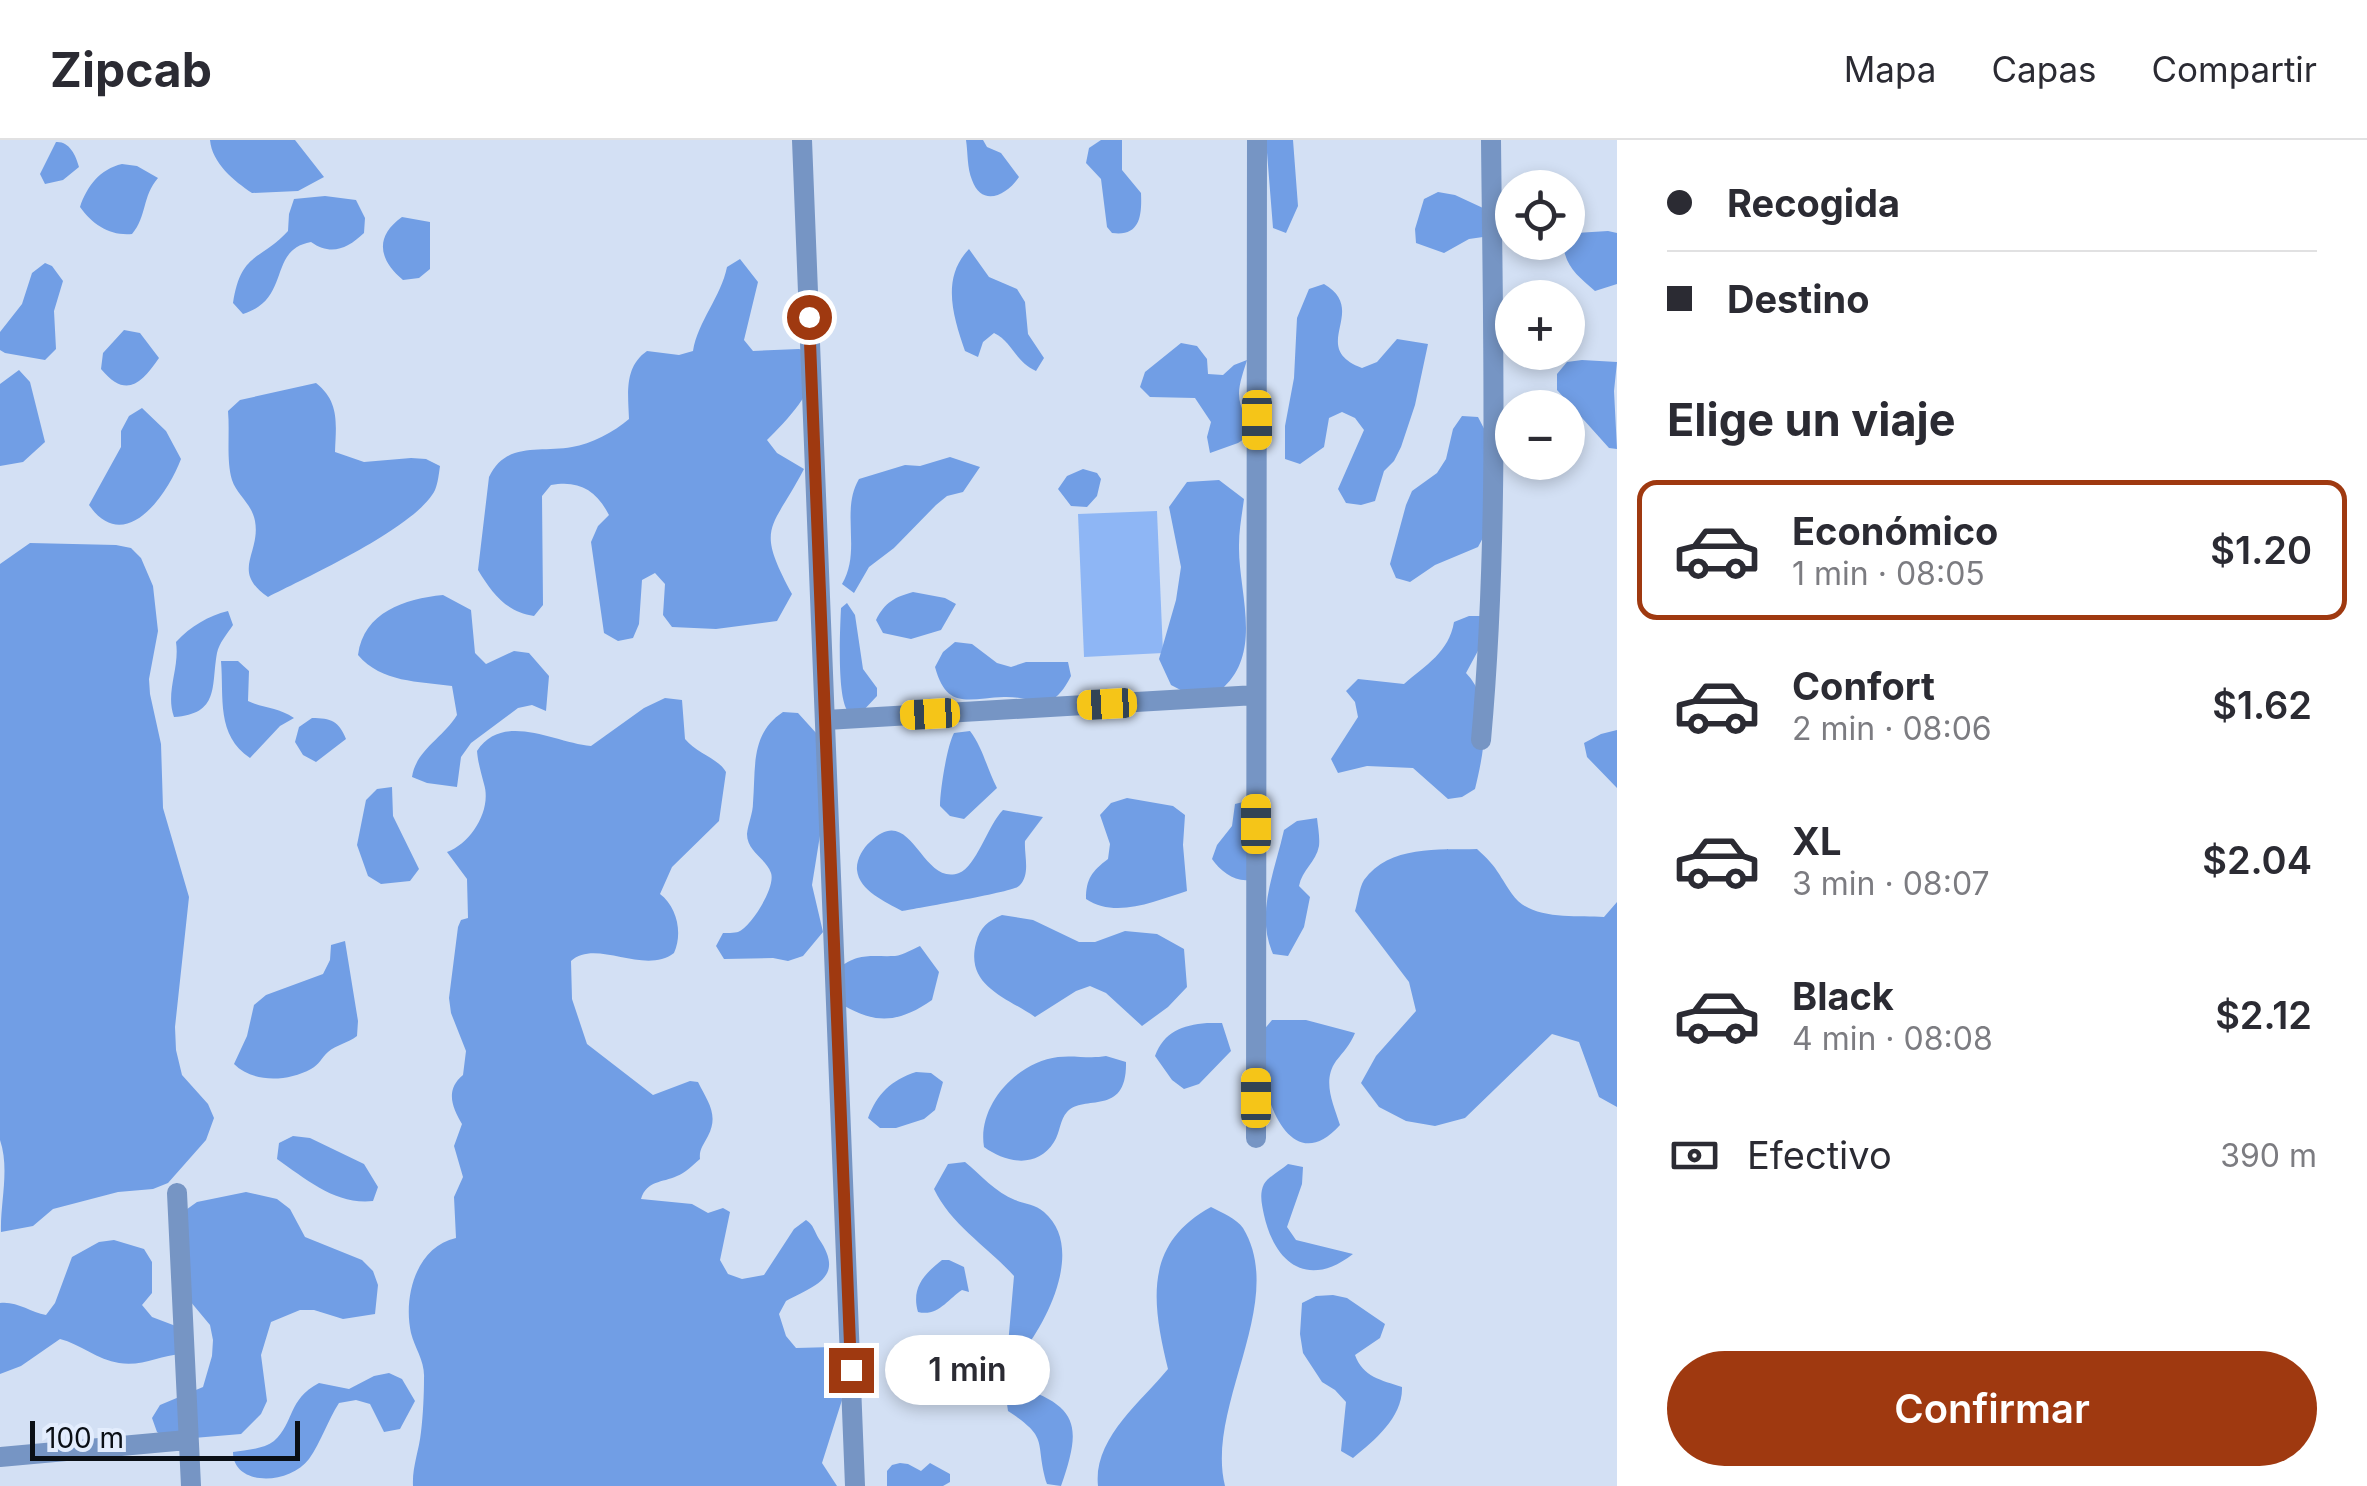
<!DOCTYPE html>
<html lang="es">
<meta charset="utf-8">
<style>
body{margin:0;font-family:Inter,sans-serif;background:#f2f2f3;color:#2b2b33;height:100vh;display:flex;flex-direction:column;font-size:38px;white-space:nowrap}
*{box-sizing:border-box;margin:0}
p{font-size:32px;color:#7c7c81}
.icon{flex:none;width:55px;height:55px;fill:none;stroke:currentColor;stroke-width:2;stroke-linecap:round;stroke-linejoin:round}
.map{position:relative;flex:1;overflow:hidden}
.side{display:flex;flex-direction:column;background:#fff;width:750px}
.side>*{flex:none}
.banner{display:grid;align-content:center;height:220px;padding:0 50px;background:#fff}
.fabs{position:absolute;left:1495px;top:30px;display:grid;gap:20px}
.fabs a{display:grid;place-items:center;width:90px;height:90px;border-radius:50%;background:#fff;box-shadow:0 5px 15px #0003;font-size:50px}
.scale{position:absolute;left:30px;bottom:25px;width:270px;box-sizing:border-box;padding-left:10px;border:5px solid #0a0f15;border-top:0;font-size:28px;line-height:35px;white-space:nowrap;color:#0a0f15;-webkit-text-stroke:8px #e3edfd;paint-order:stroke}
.end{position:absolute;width:45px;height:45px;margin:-22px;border:12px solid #9f3910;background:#fff;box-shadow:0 0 0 5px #fff}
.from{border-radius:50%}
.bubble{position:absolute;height:70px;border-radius:35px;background:#fff;box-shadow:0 5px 15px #0003;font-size:32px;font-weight:600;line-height:70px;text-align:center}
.car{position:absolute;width:30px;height:60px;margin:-30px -15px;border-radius:12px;box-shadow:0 0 8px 2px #0007;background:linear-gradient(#f5c518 24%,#345 0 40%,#f5c518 0 76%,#345 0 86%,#f5c518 0)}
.banner b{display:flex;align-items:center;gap:35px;height:95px;font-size:38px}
.banner b+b{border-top:2px solid #e1e1e2}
.banner i{width:25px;height:25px;background:#2b2b33}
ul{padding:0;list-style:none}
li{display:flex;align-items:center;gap:30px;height:140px;margin:0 20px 15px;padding:0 30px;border:5px solid transparent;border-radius:20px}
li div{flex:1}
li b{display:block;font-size:38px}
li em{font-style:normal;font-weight:600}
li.selected{border-color:#9f3910}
li>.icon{width:90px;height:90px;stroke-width:1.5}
h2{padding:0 50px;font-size:45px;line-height:120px}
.pay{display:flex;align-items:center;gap:25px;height:110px;padding:0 50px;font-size:38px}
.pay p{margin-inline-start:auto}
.primary-button{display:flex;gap:20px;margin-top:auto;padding:20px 50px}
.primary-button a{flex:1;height:115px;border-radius:60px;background:#9f3910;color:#fff;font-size:40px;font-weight:600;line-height:115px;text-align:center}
header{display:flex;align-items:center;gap:60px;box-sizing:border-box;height:140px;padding:0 50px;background:#fff;border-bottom:2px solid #e1e1e2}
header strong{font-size:48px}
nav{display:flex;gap:55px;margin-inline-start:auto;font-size:35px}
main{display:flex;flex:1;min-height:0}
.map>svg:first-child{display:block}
.green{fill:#8eb6f5}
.forest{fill:#719ee5}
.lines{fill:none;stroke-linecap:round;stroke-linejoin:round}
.minor{stroke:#7695c4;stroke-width:20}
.route{stroke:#9f3910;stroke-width:12}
</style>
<header>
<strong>Zipcab</strong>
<nav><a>Mapa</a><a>Capas</a><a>Compartir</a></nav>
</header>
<main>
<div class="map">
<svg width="1617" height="1346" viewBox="0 0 1617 1346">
<rect width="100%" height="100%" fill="#d3e0f4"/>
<path class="green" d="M1157,371L1163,513L1084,517L1078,374Z"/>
<path class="forest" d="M210,0H295L324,37L298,51L252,53C234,41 212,23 210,0Z
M966,0H983L987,7L1001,13L1019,37C1007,55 982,68 972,40C967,28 968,13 966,0Z
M1101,0H1122V30L1141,53C1142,76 1140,97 1112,93L1107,87L1101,39L1086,23L1089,8Z
M1266,0H1293L1298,66L1286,93L1273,88Z
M56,2C69,1 76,15 79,27L63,40L45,44L40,34Z
M122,24L137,26L158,38C142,56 147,77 132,94C110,96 93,85 80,67C87,46 100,29 122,24Z
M1438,52L1455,55L1483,68V97L1469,99L1444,113L1416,103L1415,89L1424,59Z
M325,56L356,60L365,78L364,93C347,109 331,116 311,102C267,110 292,159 243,174L233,163C241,111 261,121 288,91L289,74L294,59Z
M402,77L430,82V129L419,138L403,140C379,120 374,97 402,77Z
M1608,91L1617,93V144L1595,151C1578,136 1565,127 1563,103L1576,93Z
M969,109L989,137L1017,149L1025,162L1028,194L1044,218L1036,231C1015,222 1013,202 994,193L983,202L978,217L965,211C953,176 941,138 969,109Z
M740,119L758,142L744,200L753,211L799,209L814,213C821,246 789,278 767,300L777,313L804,329C771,392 755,385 792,454L777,481L716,489L672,487L663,475L665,444L655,433L642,440L639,484L633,498L618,501L604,493L591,402L598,386L609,375C596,350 579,340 551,345L542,356L543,465L534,476C506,472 492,453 478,430L489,337C506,301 540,313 572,307C591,304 614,292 629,279C628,253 624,227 647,211L679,215L693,211C698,181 721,157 727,127Z
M45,123L52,126L63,141L54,171L56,209L45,220L5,213L0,210V192L22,164L32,133Z
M1324,144C1370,171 1307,207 1362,228L1377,222L1397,199L1428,204L1415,265L1401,307L1394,321L1384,331L1375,361L1361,365L1346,363L1338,349L1364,290L1355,278L1342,272L1329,278L1324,307L1300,324L1285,319V286L1294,238L1297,178L1309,149Z
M124,190L140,193L159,218C141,244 126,259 101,229L103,213Z
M1181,203L1197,206L1207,219L1208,234L1223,235L1234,225L1247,220C1244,230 1239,243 1239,254C1239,269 1249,279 1250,295L1238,303L1210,313L1207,297L1211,282L1195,258L1150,257L1140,247L1145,232Z
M1582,220L1617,222L1614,251L1617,309L1609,308L1557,250V234L1567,222Z
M19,230L30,242L45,302L23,322L0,326V244Z
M316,243C340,262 336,284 335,312L364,322L411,318L426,319L440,326C439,333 438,343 435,350C417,387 307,437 268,457C230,431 261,414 255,381C252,364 237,355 232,340C226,320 230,293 228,271L240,260Z
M142,268L166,291L181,319C168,354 125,417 89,365L121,307V291L129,276Z
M1462,276L1478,277L1492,304L1485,394L1478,407L1435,425L1410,442L1396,438L1390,424L1406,365L1412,351L1437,333L1446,319L1453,289Z
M950,317L980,327L963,352L947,356L936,365L894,408L869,427L854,453L842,444C862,411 840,371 859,339L905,325L920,326Z
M1083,329L1097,333L1101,339L1097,356L1087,367L1071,366L1058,349L1067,336Z
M1219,340L1244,359C1242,374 1239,390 1239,405C1238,451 1263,510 1224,547C1218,553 1205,555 1196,558L1171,545L1159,519L1176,460L1181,427L1169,367L1187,342Z
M30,403L116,405L131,408L141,418L153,446L158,491L149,539L150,554L161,604L163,668L189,757L175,887L176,910L182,935L208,964L214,978L206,1000L168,1043L153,1049L118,1052L53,1069L33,1086L1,1092C0,1063 10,1029 0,1000V424Z
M913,452L945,458L956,464L941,490L911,499L883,493L876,480C885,462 895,457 913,452Z
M443,455L471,470L475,513L486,524L514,511L529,513L549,536L546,571L532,565L518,568L471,603L461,617L457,647L427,643L412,637C416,610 443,598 457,575L452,546C418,541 382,543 358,515C364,472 404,459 443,455Z
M847,463L855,475L863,529L877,548V556L861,573L847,570C837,553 840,490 841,468Z
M228,471L233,485C227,494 219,503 217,513C211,546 220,574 174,577C165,552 180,528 176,502C191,486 208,476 228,471Z
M1469,476H1485L1480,507L1466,533C1494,562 1484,612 1475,649L1462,657L1448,659L1413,628L1367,626L1338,633L1331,619L1358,577L1355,562L1346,551L1358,539L1404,544C1426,525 1449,512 1454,482Z
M955,502L972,504L997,523L1011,527L1026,522H1068L1071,536C1050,577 1038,556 1004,557C969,558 947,571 935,527L943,512Z
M221,521H238L249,531L248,561C265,569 278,567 294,578L280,586L250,618C216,595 224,558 221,521Z
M665,558L682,560L685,599C696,613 718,618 726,632L719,681L672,727L660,754C677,767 683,793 674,813C644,836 596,798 571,821L572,859L587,904L653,955L690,941L698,942C708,962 719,975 708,996C703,1006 699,1009 700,1019C693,1025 685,1033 677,1036C662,1043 647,1040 641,1059L692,1064L708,1073L723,1068L730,1072L720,1120L728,1134L742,1139L764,1135L794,1089L806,1080C814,1085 814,1091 819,1099C845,1137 816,1145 786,1161L779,1174L786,1196L796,1208L833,1207L842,1260L822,1323L837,1346H413C412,1327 419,1311 421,1292C423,1275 424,1255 424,1238C425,1221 415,1209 411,1193C403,1157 416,1107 456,1098L454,1057L463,1037L454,1006L462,984C452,967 445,950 463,935L466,911L451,873L449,858L458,787L461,780L468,778L467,739L447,712C471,703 492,670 484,644C481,632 478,623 477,611C503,571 555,603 591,606L644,568Z
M783,572L798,573L817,594L822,683L812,745L823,792L803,816L788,821L773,818L724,819L716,806L723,793C724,793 736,793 738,792C751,787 776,747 771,733C766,718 747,712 747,694C748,684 753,673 753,663C756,627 750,594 783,572Z
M312,578C331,578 339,581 346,599L316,622L303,615L295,602L299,587Z
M1617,590V648L1587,617L1584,603L1601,594Z
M970,591C983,608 987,629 997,648L964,679L950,676L940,666C940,650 947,606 954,593Z
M392,647L393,676L419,729L410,741L381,744L368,736L357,705L366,660L377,649Z
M1127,658L1173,666L1185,675L1183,705L1187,751C1155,761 1116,779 1086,759C1086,739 1092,731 1108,719L1110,704L1100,675L1111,663Z
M1243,662L1250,664L1249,740C1235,742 1220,731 1212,719L1217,705L1232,686L1235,664Z
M1003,670L1043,677L1025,701C1024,716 1031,735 1019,746C1013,752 917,768 902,771C886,762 859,751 857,730C856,720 863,708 870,702C912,660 921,747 959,733C976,727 988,685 1003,670Z
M1317,678C1318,687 1320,698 1319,706C1316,722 1302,730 1299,746L1310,757L1304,787L1288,816L1273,814C1255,774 1275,731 1284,690L1297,681Z
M1477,709C1498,728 1497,732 1512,754C1530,781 1575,775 1604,777L1617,762V967L1599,957L1579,902L1552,894L1465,978L1435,986L1406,981L1379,967L1361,943L1376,916L1416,871L1409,842L1355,771C1358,762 1359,748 1364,740C1389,705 1439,710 1477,709Z
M1002,775L1033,780L1079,802H1095L1125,791L1157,794L1184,809L1187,847L1168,867L1142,886L1106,853L1090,846L1076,851L1035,877C1006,857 965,846 976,803C980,787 988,781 1002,775Z
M345,801L358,881L357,896C348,903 336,905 328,912C322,917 319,925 311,929C287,942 253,943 234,924L247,896L254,865L266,855L323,834L330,820L331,805Z
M920,806L939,832L932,860C892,888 868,882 830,857L837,829C860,812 870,817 895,816C903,815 913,809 920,806Z
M1272,880H1306L1355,893C1350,905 1344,911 1336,921C1322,941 1333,963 1340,985C1299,1031 1272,981 1264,940C1261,925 1263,907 1262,892Z
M1207,883H1222L1231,911L1199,944L1184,949L1172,940L1155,916C1164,892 1182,885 1207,883Z
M1106,916L1126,922C1127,978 1084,953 1067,972C1060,979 1060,993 1054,1002C1037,1029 1006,1023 984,1007C977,965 1017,922 1058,917C1074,915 1090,919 1106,916Z
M916,932L931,933L943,942L935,970L924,979L896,988H880L868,978C877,954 891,940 916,932Z
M293,996L310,998L364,1024L378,1047L373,1061C336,1065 307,1040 277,1019L279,1003Z
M965,1022C980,1034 996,1053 1015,1060C1025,1064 1035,1064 1044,1072C1085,1107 1048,1181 1021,1214L1008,1205L1014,1136C988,1107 951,1085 934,1049L948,1024Z
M1288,1024L1303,1027L1302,1044L1287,1087L1296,1100L1353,1114C1308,1149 1275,1124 1264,1075C1262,1065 1259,1054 1264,1044C1268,1037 1281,1030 1288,1024Z
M246,1052L277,1059L290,1069L305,1097L362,1120L373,1131L378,1145L375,1174L343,1179L314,1170H300L271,1182L261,1215L267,1261L261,1274L241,1294L170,1300L157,1292L152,1278L160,1265L203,1247L212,1216L213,1200L210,1185L190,1161L183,1072L197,1062Z
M1211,1067C1221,1072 1237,1079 1243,1088C1288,1162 1205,1266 1225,1346H1098C1093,1299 1140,1263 1168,1229C1152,1163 1143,1104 1211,1067Z
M114,1100L144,1109L152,1122V1153L142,1165L152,1177L181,1188L182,1214C160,1215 142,1227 119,1223C98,1220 80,1204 60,1199L21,1226L0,1234V1163C17,1161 30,1172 46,1175L55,1163L72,1117L99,1102Z
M942,1120H949L964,1127L969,1152L962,1150C948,1159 938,1177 918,1172C911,1148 924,1134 942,1120Z
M1333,1155L1347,1158L1385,1184L1380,1198L1355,1215C1363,1237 1381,1240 1402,1247C1403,1277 1375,1300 1353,1318L1341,1311L1346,1262L1335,1250L1322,1242L1303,1213L1300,1194L1302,1163L1316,1156Z
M389,1233L402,1239L415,1261L400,1289L384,1292L370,1264L356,1260L339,1263C328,1280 321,1302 309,1319C288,1346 233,1346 233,1312C246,1310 264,1309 274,1301C295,1282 287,1260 319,1243L349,1249L374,1236Z
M1018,1246C1079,1267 1082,1286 1061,1346L1047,1344C1034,1301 1051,1299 1008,1271L1006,1257Z
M900,1323L908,1324L921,1331L930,1323L950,1334V1342L943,1346H887V1331L892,1325Z"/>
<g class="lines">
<path class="minor" d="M802,0L855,1346
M826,580L1256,555
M1481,600C1499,401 1493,200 1491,0
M1256,998L1257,0
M177,1053L191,1346
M0,1317L187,1300"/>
</g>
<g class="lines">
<path class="route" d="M809,177L851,1230"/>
</g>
</svg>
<div class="fabs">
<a><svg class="icon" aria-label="locate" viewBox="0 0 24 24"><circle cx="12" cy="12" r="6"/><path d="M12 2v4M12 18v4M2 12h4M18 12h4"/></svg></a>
<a>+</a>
<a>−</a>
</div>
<div class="scale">100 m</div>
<i class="end from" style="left:809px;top:177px"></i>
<i class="end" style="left:851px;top:1230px"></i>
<div class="bubble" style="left:885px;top:1195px;width:165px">1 min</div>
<i class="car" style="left:1257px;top:280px;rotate:180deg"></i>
<i class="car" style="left:1107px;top:564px;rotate:267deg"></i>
<i class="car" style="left:930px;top:574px;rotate:267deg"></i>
<i class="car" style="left:1256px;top:684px;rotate:0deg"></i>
<i class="car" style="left:1256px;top:958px;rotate:0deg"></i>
</div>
<section class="side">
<div class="banner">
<b><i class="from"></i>Recogida</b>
<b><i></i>Destino</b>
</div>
<h2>Elige un viaje</h2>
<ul>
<li class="selected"><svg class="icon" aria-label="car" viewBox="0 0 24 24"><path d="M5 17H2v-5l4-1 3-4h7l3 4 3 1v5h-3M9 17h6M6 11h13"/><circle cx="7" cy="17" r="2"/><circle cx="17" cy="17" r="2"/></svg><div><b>Económico</b><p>1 min · 08:05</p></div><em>$1.20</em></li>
<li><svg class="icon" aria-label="car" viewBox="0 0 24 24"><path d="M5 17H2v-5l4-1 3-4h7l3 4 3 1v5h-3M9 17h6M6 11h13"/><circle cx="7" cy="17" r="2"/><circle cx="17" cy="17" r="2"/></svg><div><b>Confort</b><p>2 min · 08:06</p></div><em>$1.62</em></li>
<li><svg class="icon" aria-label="car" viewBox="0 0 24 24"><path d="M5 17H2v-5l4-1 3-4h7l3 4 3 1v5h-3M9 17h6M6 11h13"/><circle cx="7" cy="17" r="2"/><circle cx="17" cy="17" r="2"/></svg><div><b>XL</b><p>3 min · 08:07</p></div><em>$2.04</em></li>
<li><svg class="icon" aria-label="car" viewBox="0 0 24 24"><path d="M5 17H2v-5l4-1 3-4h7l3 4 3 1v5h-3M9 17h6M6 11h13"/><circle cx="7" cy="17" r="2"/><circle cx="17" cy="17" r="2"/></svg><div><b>Black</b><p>4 min · 08:08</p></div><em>$2.12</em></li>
</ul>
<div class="pay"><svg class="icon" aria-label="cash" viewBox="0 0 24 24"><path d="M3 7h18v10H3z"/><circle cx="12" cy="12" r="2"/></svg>Efectivo<p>390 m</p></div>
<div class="primary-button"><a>Confirmar</a></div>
</section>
</main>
